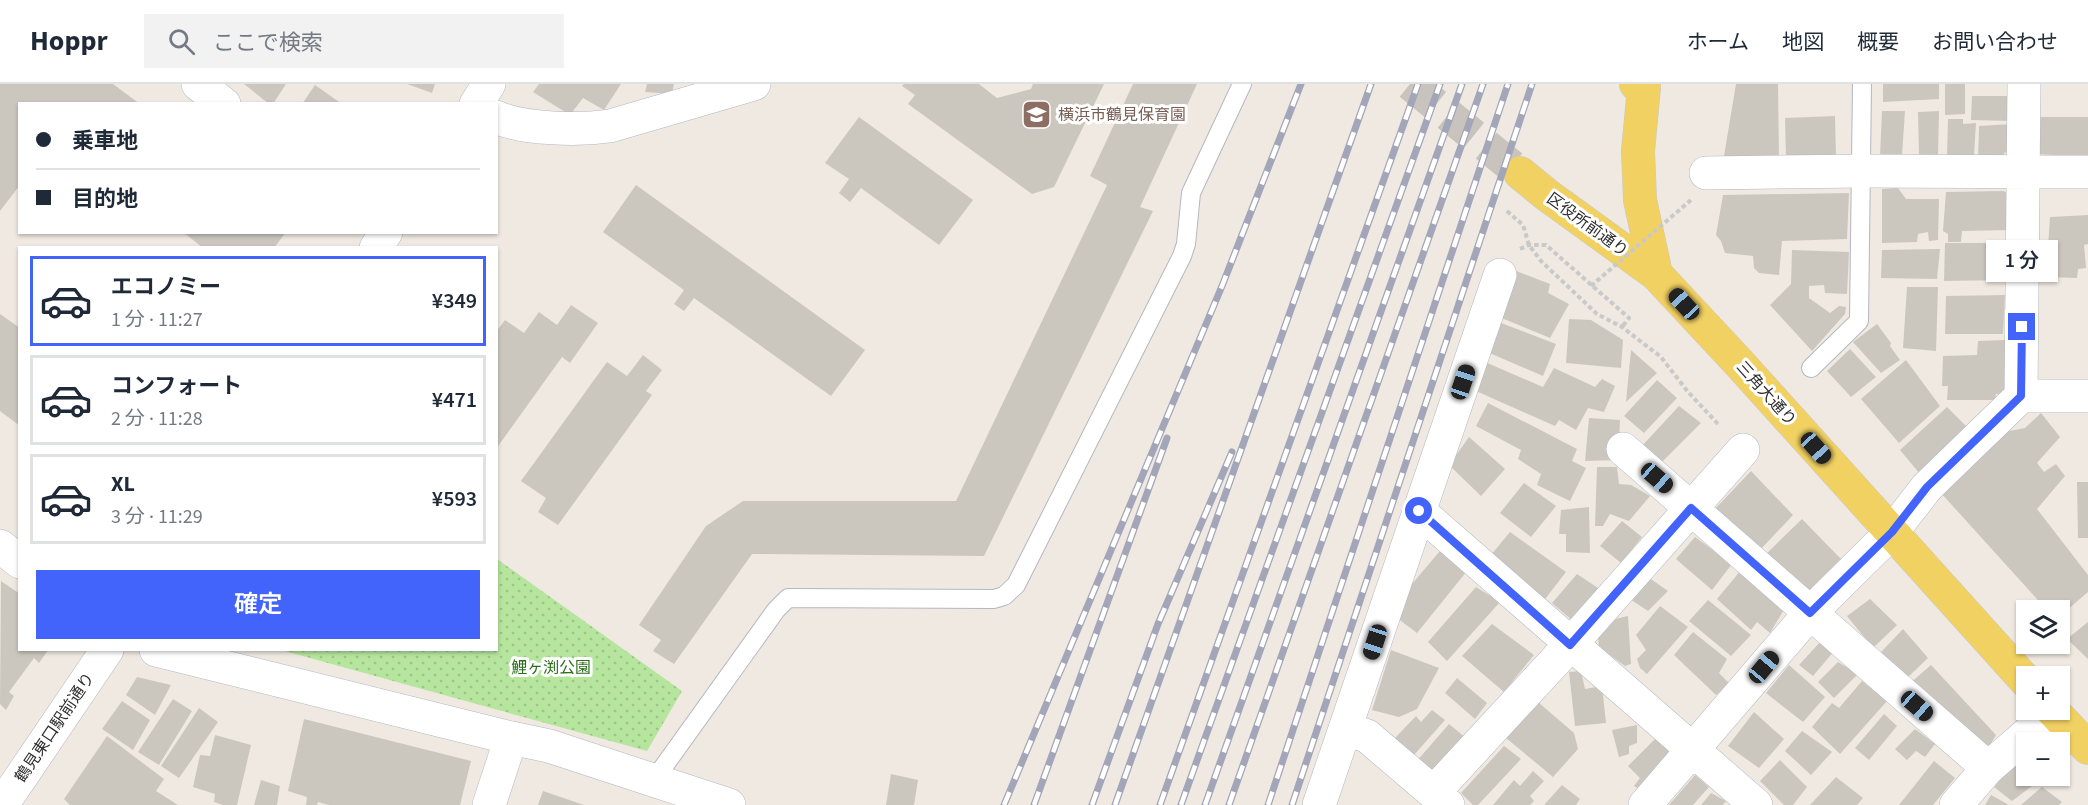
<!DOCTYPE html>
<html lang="ja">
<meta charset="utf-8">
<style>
body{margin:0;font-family:"Source Sans 3","Noto Sans JP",sans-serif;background:#f2f2f3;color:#1f2937;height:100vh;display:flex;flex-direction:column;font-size:22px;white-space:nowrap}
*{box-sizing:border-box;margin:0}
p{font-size:20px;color:#747a83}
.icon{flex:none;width:33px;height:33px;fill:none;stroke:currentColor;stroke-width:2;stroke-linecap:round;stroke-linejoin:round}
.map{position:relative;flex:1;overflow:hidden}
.sheet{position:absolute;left:18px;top:162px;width:480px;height:405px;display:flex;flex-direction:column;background:#fff;border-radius:0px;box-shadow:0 2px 4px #0004}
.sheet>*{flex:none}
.top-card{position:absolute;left:18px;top:18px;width:480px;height:132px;border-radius:0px;box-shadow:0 2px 4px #0004;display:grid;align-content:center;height:132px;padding:0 18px;background:#fff}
.fabs{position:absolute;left:2016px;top:516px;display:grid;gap:12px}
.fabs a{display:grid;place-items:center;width:54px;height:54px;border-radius:0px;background:#fff;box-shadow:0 2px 4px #0004;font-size:30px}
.end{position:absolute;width:27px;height:27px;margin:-14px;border:8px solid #4264fb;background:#fff;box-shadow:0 0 0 3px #fff}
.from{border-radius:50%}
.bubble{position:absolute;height:42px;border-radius:0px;background:#fff;box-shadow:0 2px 4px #0004;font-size:20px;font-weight:600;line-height:42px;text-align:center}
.car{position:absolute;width:18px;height:36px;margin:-18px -9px;border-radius:8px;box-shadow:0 0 4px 2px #0007;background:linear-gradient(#222 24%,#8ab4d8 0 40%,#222 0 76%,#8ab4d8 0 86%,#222 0)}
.top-card b{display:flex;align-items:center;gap:21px;height:57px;font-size:22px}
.top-card b+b{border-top:2px solid #e0e1e3}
.top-card i{width:15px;height:15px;background:#1f2937}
ul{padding:10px 0 0;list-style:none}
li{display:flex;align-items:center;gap:18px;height:90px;margin:0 12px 9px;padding:0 6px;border:3px solid #e0e1e3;border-radius:0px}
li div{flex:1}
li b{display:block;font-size:22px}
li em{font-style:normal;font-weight:600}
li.active{border-color:#4264fb}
li>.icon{width:54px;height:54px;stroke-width:1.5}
.primary-button{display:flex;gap:12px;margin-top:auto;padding:12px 18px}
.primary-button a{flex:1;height:69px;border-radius:0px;background:#4264fb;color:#fff;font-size:24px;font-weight:600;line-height:69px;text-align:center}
header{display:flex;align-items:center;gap:36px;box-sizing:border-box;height:84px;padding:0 30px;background:#fff;border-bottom:2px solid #e0e1e3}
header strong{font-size:28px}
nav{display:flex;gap:33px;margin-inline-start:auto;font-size:21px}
.search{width:420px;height:54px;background:#f2f2f3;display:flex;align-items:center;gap:15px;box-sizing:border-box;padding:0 21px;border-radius:0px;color:#747a83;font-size:22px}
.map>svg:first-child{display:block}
.grass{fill:url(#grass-dots)}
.building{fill:#cbc7bf}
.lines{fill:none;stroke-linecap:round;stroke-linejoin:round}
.primary-tunnel{stroke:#c8c4bd;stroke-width:33;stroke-dasharray:33 16;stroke-linecap:butt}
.service-casing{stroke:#b4b7c1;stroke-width:20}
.minor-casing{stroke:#b4b7c1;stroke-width:34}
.tertiary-casing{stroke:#b4b7c1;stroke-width:34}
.primary-casing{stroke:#c9c9c9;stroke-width:34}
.path{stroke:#c9c9c9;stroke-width:4;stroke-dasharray:4.5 3;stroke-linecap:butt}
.service{stroke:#fff;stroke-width:18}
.minor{stroke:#fff;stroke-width:33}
.tertiary{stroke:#fff;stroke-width:33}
.primary{stroke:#f2d163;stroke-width:33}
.rail-casing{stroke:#a3a6b8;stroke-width:7}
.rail{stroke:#fff;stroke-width:4.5;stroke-dasharray:14;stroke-linecap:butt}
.path-bridge{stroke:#c9c9c9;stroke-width:4;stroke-dasharray:4.5 3;stroke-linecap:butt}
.route{stroke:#4264fb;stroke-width:8}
.labels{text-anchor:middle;stroke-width:6;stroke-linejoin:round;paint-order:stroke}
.education-label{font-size:16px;fill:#785e54;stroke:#fff;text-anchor:start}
.street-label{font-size:16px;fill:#2e2e2e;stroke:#fff}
.park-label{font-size:16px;fill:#2c6e1b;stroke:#fff}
</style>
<header>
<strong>Hoppr</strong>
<div class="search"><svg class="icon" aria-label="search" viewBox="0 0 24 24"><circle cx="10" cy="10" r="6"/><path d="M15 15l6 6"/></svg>ここで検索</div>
<nav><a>ホーム</a><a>地図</a><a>概要</a><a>お問い合わせ</a></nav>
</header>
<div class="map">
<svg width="2088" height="721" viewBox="0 0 2088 721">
<defs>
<pattern id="grass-dots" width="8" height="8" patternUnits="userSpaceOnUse" patternTransform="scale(1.5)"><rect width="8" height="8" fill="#b6e59e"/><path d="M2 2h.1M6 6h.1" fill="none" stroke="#9dc588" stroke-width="1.8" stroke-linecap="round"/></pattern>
</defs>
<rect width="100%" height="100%" fill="#efe9e1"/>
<path class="grass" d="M497,475L682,607L647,667L281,566H496Z"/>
<path class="building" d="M0,0H113L140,20H20V101L0,127Z
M244,0H286L273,20H269Z
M407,0H435L432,9Z
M539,0H621L604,26L583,14L570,31L533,8Z
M647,0H674L672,10L645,8Z
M904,0H979L997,14L1031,5L1033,0H1104L1054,103L1032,110L908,20L915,11L902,2Z
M1133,0H1197L1140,123L1153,127L984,472L752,470L674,580L653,567L661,556L639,541L706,442L743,417H956L1107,101L1090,92Z
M1736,0H1778L1779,75L1724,72Z
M1883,0H1939V15L1883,18Z
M1945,0H1965V30L1945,31Z
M315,1L342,20H302Z
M1972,12H2011L2010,37L1971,36Z
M1882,27H1905L1902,71L1880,73Z
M1939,27L1938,72L1919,71L1918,28Z
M1835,32L1836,74L1786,75L1785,34Z
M859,33L973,116L939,161L861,104L850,118L839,109L849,95L825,79Z
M2039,33H2088V73L2035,70Z
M1948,35H1963V40L1976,39L1974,71L1947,72Z
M2012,40V67L2004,69L2003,76L1978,77L1979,42Z
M636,101L865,266L831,312L694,214L684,227L674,220L684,206L603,148Z
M1898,104L1906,115H1939L1938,156L1929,157L1928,148L1918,150L1917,158L1882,159V105Z
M2003,107L2012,110L2009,146L1962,147L1961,158H1948V150L1943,147L1946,108Z
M1849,109L1847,155L1782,157L1779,191L1759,189L1754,184L1753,172L1725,169L1721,157L1716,151L1723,111Z
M2088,131V160L2084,161L2086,184L2078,185L2077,194L2046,193L2050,133Z
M183,148H286L274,164H203Z
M1945,159H2006L2008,196L1944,197Z
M1940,165L1937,195L1881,194L1882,166Z
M1792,166L1849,168L1847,210L1825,209L1824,201L1809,202V214L1830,229L1839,222L1846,223L1845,230L1812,267L1770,221L1791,200Z
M1516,187L1550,200L1548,209L1569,220L1550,254L1499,233Z
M1907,203H1938L1936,267L1903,264Z
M2005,211L2003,250H1945L1946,212Z
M571,221L598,239L570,279L562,273L496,365V248L505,236L524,249L539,228L557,241Z
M0,230L20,244V342L0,327Z
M1569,235L1591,236L1623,256L1621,284L1566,279Z
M1496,237L1556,260L1543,292L1485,267Z
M1877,240L1891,259L1890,262L1900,276L1881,289L1853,258Z
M2005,256L2006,309L1996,310L1995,316H1947L1948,302H1942L1943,272L1977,271L1978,257Z
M1850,265L1876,293L1851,313L1827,287Z
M1631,266L1657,289L1626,318Z
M643,271L662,286L646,307L652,311L558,441L538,428L546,414L521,397L607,278L627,292Z
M1906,276L1940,322L1899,359L1861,315Z
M1485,278L1543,303L1554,284L1595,303L1602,295L1615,302L1604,328L1588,324L1576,346L1559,336L1555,342L1476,307Z
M1657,296L1677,314L1644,349L1624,332Z
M1488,319L1577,365L1572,377L1586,384L1570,417L1537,401L1541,390L1518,375L1521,366L1476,342Z
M1679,322L1701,339L1659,381L1641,363Z
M1947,323L1969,345L1920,390L1900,366Z
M2041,329L2060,353L2037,379L2044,388L2056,380L2065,392L2037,425L2088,491V508L2060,532V526H2047L1941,409L2009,347L2025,344Z
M1589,334L1620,336L1618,376L1585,377Z
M1469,353L1505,385L1481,412L1449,381Z
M1597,383H1617L1619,400L1631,401L1650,412L1629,437L1610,430L1603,442H1595Z
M1751,387L1793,431L1759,467L1713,427Z
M2077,398H2088V454H2078Z
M1524,399L1556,422L1531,453L1500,429Z
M1589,423L1590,469L1566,468V450H1559L1561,426Z
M1802,435L1842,476L1813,508L1802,509L1764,472Z
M1622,437L1642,453L1621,479L1600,462Z
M1510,448L1566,488L1542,519L1491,471Z
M1695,453L1732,480L1712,506L1676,475Z
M1440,467L1467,487L1417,549L1397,534L1411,501Z
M1741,486L1785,524L1770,549L1757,538L1751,546L1717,515Z
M1577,490L1601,506L1573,537L1552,519Z
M1645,491L1668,507L1648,527L1627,513Z
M1,497L20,510V566H48L39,579L34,574L9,608L14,612L6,626L0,620Z
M1476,503L1500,518L1447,577L1428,558Z
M1870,515L1897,541L1873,564L1847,532Z
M1708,516L1751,551L1731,572L1689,537Z
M1660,522L1688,543L1647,590L1640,584L1637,575L1646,566L1636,551Z
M1628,532L1631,580L1625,582L1599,563L1598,551L1611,536Z
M2088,538V575L2067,555Z
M1492,540L1534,571L1504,608L1462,572Z
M1903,545L1928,574L1906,595L1881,568Z
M1693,548L1727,575L1719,589L1729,599L1716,611L1674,571Z
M1821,557L1835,566L1813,592L1799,581Z
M1391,566L1439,584L1417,625L1399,633L1372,626Z
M1838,578L1858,590L1834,614L1818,598Z
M1789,581L1825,613L1803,638L1766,609Z
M1931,581L1996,651L1990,661L1979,662L1909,600Z
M1581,587L1585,605L1602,602L1606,639L1575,642L1569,588Z
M137,593L171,601L155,631L126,611Z
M1457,594L1487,619L1475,635L1445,609Z
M1862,597L1887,617L1840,670L1812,643L1832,619L1839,624Z
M173,615L192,627L159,681L138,668Z
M122,617L150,636L133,666L102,645Z
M1538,618L1574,649L1578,665L1553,693L1506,654Z
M199,624L218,638L179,694L161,682Z
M1432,626L1445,636L1414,671L1395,654L1416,632L1421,638Z
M1754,628L1784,655L1759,684L1728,662Z
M1884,630L1897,642L1869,676L1855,664Z
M304,635L471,677L460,721H329L318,718L317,721H306L307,713L288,707Z
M1449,640L1466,654L1434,692L1416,678Z
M1637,641V659L1629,662V670L1619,673L1612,646Z
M1915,645L1935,660L1925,673L1916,667L1907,676L1895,665Z
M1802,647L1832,668L1811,691L1785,667Z
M215,651L251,661L237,721H223L214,718L215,710L193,703L200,671L210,672Z
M107,652L164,695L156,707L178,721H70L64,715Z
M1658,652L1676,666L1639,705L1634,702L1640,694L1628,682Z
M1504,662L1521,675L1478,721H1473L1461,709Z
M2020,672L2026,680V692H2036L2040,696L2012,717L1994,703Z
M1780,676L1807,703L1793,721H1784L1760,697Z
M1934,677L1955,694L1933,721H1899Z
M1533,687L1544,697L1530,712L1534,717L1530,721H1493L1514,696L1520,702Z
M891,690L918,696L914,721H886Z
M1695,691L1709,703L1693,721H1669Z
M1836,693L1863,714L1857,721H1810Z
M261,696L280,702L277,721H254Z
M1562,701L1580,715L1576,721H1544Z
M2042,703L2062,718L2059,721H2021Z
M543,707L584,721H538Z
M1711,709L1726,717L1723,721H1701Z
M1991,711L2009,721H1985Z"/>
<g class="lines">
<path class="primary-tunnel" d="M1410,0L1520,89"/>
<defs>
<path id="service" d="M1811,284L1859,237L1862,0
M654,696L776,526L788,514L994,515L1004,512L1016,501L1182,172L1186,160L1191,109L1242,0"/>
<path id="minor" d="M2024,0L2021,312H2088
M1706,89L1862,87L2088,88
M1623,365L1988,684
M1419,427L1756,721
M1346,645L1367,652L1448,721
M1434,708L1570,561L1743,366
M489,721L511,654L549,662L729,721
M1319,721L1500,191
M1645,721L1810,529L1892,448L1927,403L2021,312
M1956,721L1988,684L2054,627"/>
<path id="tertiary" d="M198,0L224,20
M476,20L489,0
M496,33C524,46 580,46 610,42L754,0
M376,164L386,148
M0,462L20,478
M156,566L511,654
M2,721L107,566"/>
<path id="primary" d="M1636,0L1644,3L1638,67L1640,116L1656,190L1740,280L2026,597
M1520,89L1547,111L1656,190
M2052,626L2088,664"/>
</defs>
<use href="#service" class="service-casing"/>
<use href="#minor" class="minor-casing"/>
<use href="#tertiary" class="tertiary-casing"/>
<use href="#primary" class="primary-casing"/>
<path class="path" d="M1507,127L1523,141L1529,161L1541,177L1597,230L1622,243L1661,273L1688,308L1720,342
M1520,165L1529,161H1546L1629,234L1622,243"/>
<use href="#service" class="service"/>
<use href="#minor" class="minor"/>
<use href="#tertiary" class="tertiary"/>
<use href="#primary" class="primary"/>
<defs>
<path id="rail" d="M1004,721L1222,202L1301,0
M1034,721L1167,354
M1092,721L1158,540L1232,368
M1115,721L1371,0
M1160,721L1418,0
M1181,721L1440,0
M1205,721L1462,0
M1229,721L1483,0
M1268,721L1508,0
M1292,721L1532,0"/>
</defs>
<use href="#rail" class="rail-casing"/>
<use href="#rail" class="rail"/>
<path class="path-bridge" d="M1591,202L1691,116"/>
</g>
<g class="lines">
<path class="route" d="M1419,427L1570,561L1691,424L1810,529L1892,448L1927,403L2021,312L2022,243"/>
</g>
<defs>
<symbol id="school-square" viewBox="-11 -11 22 22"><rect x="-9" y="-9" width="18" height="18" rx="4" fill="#8d6e63" stroke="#fff"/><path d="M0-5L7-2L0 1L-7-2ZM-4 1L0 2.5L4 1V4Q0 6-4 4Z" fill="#fff"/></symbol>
</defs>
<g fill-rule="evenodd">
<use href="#school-square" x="1020" y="14" width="33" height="33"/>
</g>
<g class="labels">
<g class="education-label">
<text x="1058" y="36">横浜市鶴見保育園</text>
</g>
<g class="street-label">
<text transform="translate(1588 140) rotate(36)" y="6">区役所前通り</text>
<text transform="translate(1767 309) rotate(48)" y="6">三角大通り</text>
<text transform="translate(54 643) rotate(-56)" y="6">鶴見東口駅前通り</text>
</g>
<g class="park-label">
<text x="551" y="589">鯉ヶ渕公園</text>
</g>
</g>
</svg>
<div class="fabs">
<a><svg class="icon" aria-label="layers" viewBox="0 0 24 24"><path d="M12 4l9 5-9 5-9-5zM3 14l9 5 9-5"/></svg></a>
<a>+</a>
<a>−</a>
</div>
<i class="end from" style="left:1419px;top:427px"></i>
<i class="end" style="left:2022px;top:243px"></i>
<div class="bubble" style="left:1986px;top:156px;width:72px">1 分</div>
<i class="car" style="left:1684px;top:220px;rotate:317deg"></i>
<i class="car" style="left:1463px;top:298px;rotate:19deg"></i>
<i class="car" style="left:1816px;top:364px;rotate:138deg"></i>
<i class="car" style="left:1657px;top:394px;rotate:131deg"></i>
<i class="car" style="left:1375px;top:558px;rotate:198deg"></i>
<i class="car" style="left:1764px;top:583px;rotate:40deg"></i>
<i class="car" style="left:1917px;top:622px;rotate:131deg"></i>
<div class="top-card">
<b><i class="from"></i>乗車地</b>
<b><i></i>目的地</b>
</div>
<section class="sheet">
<ul>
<li class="active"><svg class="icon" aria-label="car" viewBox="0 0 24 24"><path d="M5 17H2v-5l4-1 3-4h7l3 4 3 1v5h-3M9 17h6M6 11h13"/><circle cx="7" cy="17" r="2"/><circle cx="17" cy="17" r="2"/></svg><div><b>エコノミー</b><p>1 分 · 11:27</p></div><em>¥349</em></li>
<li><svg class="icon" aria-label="car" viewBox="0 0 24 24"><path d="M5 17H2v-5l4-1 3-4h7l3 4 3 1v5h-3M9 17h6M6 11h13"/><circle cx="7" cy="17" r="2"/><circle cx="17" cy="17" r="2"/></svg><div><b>コンフォート</b><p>2 分 · 11:28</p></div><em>¥471</em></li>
<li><svg class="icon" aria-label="car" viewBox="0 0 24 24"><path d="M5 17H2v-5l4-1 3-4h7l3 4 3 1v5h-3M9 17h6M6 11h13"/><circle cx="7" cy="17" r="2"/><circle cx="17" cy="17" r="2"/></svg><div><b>XL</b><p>3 分 · 11:29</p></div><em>¥593</em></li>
</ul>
<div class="primary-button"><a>確定</a></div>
</section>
</div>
